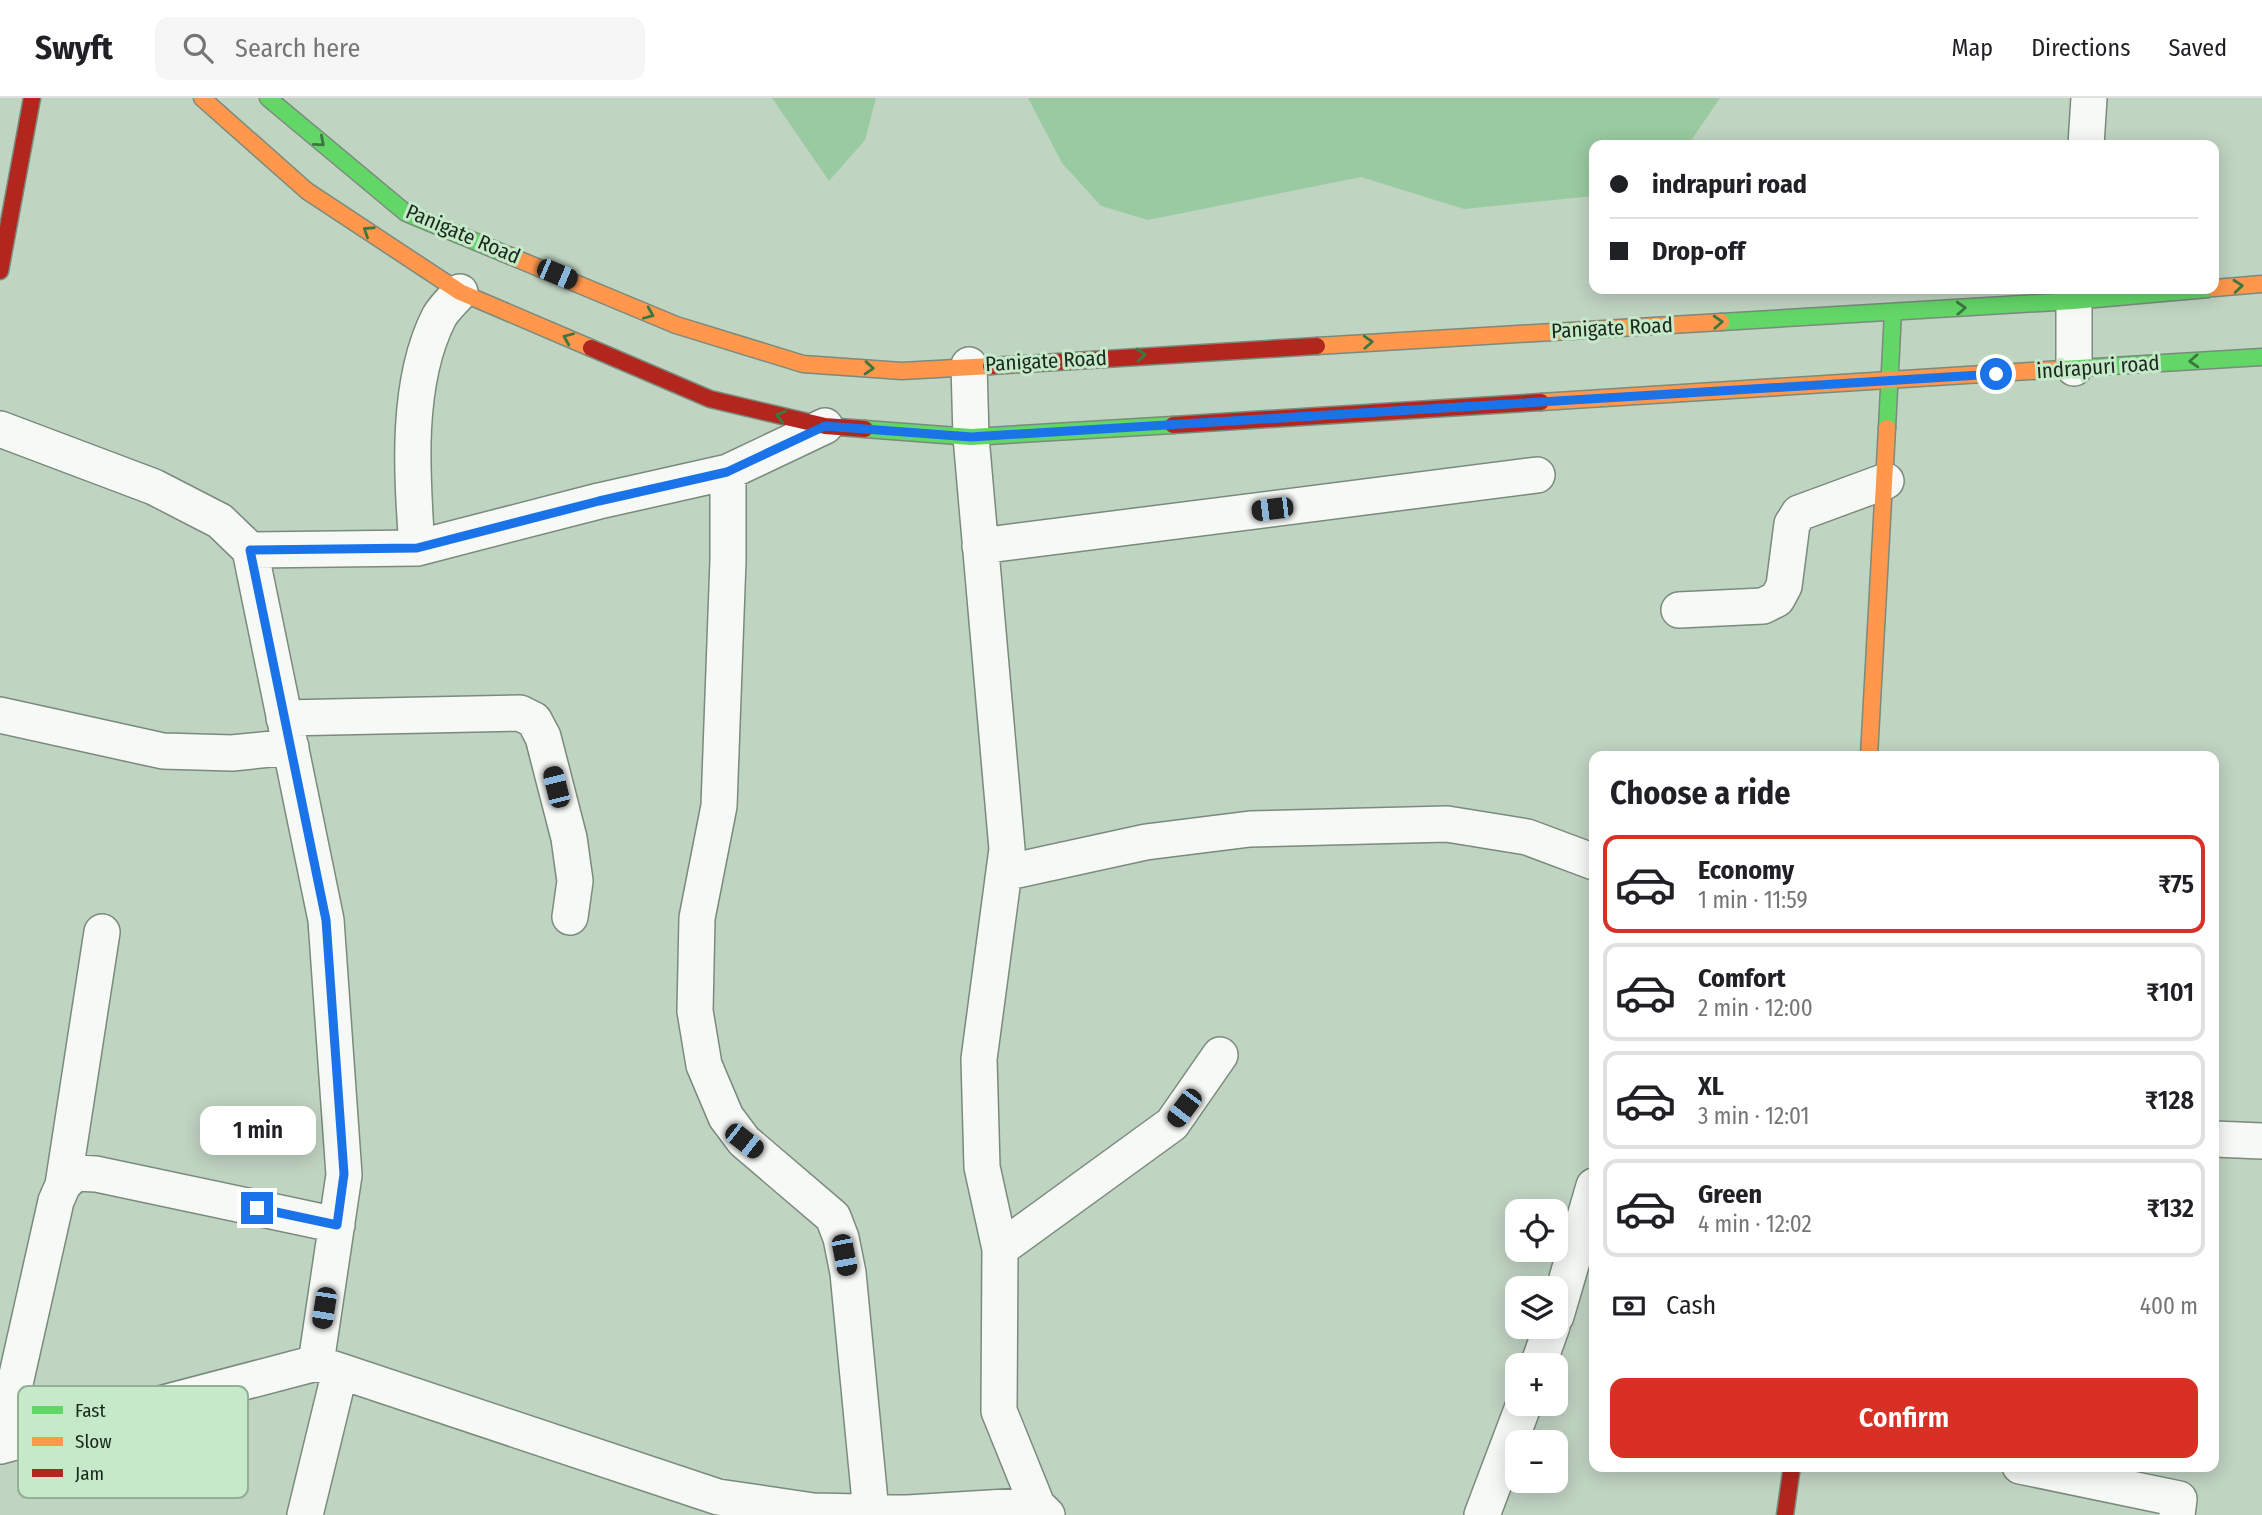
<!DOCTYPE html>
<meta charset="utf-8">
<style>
body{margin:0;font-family:"Fira Sans Condensed",sans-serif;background:#f6f6f6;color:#202124;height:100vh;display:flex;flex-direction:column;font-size:26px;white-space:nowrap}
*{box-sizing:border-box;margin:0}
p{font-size:23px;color:#757577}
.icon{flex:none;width:38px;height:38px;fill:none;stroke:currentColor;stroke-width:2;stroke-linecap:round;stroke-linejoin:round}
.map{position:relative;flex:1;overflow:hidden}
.details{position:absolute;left:1589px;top:653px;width:630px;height:721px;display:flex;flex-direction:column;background:#fff;border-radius:14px;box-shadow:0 4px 18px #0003}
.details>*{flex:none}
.banner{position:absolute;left:1589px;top:42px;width:630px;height:154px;border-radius:14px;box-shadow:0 4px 18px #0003;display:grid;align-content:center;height:154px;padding:0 21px;background:#fff}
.buttons{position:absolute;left:1505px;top:1101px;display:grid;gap:14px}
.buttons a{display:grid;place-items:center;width:63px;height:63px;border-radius:14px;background:#fff;box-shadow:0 4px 18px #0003;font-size:35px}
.end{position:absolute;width:32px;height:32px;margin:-16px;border:9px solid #1a73e8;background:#fff;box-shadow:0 0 0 4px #fff}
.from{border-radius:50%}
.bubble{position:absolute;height:49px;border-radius:14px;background:#fff;box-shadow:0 4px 18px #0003;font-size:23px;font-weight:600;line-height:49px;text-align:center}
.car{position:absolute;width:21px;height:42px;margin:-21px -10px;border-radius:9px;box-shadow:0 0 5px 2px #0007;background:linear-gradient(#222 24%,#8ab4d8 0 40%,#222 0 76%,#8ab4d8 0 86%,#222 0)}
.banner b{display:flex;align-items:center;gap:24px;height:66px;font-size:26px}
.banner b+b{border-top:2px solid #e0e0e0}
.banner i{width:18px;height:18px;background:#202124}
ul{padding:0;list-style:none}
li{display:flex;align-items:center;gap:21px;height:98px;margin:0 14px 10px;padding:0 7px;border:4px solid #e0e0e0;border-radius:14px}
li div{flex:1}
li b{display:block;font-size:26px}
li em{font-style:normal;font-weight:600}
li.current{border-color:#d93025}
li>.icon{width:63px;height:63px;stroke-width:1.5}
h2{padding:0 21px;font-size:32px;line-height:84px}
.pay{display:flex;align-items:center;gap:18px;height:77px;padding:0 21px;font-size:26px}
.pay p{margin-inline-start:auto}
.primary-button{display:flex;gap:14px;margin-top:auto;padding:14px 21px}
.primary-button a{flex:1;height:80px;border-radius:14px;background:#d93025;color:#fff;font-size:28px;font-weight:600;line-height:80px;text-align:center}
header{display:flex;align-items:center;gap:42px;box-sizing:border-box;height:98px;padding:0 35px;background:#fff;border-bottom:2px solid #e0e0e0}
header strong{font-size:33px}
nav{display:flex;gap:38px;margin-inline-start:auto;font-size:24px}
.search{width:490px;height:63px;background:#f6f6f6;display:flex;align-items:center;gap:18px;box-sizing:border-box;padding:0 24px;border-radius:14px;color:#757577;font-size:26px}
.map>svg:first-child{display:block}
.water{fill:#9acaa1}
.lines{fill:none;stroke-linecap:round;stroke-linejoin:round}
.street-casing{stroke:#7a8a7c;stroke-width:38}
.fast-casing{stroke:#7a8a7c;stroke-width:19}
.slow-casing{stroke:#7a8a7c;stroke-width:19}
.jam-casing{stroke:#7a8a7c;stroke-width:19}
.street{stroke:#f6f9f6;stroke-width:35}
.fast{stroke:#63d668;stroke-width:16}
.slow{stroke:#ff974d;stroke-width:16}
.jam{stroke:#b3261e;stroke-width:16}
.oneway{stroke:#3b773f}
.route{stroke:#1a73e8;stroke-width:9}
.labels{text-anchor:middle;stroke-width:6;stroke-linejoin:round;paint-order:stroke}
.street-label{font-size:21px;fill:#1b291d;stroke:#c5e9c9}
.key{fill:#c5e9c9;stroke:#92af95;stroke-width:2}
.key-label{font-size:19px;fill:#1b291d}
</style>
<header>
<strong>Swyft</strong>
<div class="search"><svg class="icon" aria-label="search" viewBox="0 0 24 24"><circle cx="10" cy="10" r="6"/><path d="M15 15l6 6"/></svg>Search here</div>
<nav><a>Map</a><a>Directions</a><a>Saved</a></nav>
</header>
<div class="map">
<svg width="2262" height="1417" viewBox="0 0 2262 1417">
<rect width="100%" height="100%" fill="#c0d4c2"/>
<path class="water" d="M772,0H876L865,42L829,83Z
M1028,0H1720L1688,47H1594V98L1464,111L1361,79L1148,122L1101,108L1062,65Z"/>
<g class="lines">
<defs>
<path id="street" d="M2086,47L2089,0
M2074,191V270
M969,267L971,339L1007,751L979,961L982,1069L1000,1151L999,1313L1037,1407L1047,1417
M0,331L154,389L220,423L250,452L326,822L344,1077L316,1265L0,1348
M728,374V462L719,708L697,820L695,913L704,967L726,1019L744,1043L833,1119L841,1140L848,1175L871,1414
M980,448L1537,377
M417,450C412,378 405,286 439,219C444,210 453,202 460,194
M250,452L417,450L599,403L728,374L825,328
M1679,512L1763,508L1777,501L1784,488L1792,426L1799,415L1886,383
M0,617L163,653L232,655L291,649
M284,620L520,615L534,622L543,639L569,740L575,783L570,819
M1004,775L1146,744L1250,731L1447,726L1527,739L1594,764
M2214,1041L2262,1043
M63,1087L102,834
M1000,1151L1172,1026L1220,957
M1556,1218L1594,1088
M316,1265L718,1399L813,1413L908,1415L1037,1407
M1538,1267L1552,1228
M1,1348L56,1103L63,1087L75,1075L96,1076L337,1127
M2020,1368L2179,1401L2177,1417
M305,1417L340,1273
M1482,1417L1524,1306"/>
<path id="fast" d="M268,0L406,115L503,155
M1721,224L2073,203L2208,191
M2062,271L2262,259
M1887,330L1893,214
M865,331L971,339L1173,327"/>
<path id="slow" d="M202,0L307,93L460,194L591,250
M503,155L676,227L803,266L902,273L991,268
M2214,190L2262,186
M1317,248L1721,224
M1541,304L2062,271
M1869,658L1887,330"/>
<path id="jam" d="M0,173L32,0
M591,250L710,301L825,328L865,331
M991,268L1317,248
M1173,327L1541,304
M1785,1417L1792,1368"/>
</defs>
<use href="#street" class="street-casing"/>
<use href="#fast" class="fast-casing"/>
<use href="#slow" class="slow-casing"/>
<use href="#jam" class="jam-casing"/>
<use href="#street" class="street"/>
<use href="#fast" class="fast"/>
<use href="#slow" class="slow"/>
<use href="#jam" class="jam"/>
</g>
<defs><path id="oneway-chevron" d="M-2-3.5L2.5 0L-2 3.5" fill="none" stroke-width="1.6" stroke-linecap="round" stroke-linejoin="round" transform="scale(1.75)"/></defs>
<g class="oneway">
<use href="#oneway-chevron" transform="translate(320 44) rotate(41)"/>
<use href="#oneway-chevron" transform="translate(368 133) rotate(-147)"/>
<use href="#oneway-chevron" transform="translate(2238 188) rotate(-5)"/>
<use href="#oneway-chevron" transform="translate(1961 210) rotate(-3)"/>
<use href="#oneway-chevron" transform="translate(649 216) rotate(23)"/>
<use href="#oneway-chevron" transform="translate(1718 224) rotate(-3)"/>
<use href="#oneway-chevron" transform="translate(568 240) rotate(-157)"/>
<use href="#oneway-chevron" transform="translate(1368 244) rotate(-3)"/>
<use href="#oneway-chevron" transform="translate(1141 257) rotate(-3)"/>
<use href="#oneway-chevron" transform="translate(2194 263) rotate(177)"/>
<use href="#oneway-chevron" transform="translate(869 270) rotate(4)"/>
<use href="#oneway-chevron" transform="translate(781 318) rotate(-166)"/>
</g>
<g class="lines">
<path class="route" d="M257,1110L337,1127L344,1076L326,822L250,452L417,450L599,403L727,374L825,328L971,339L1996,276"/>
</g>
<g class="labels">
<g class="street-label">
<text transform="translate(463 136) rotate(23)" y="7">Panigate Road</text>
<text transform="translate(1612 230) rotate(-3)" y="7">Panigate Road</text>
<text transform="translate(1046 263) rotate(-3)" y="7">Panigate Road</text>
<text transform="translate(2098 269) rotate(-4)" y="7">indrapuri road</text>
</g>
</g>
<rect x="18" y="1288" width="230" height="112" rx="10" class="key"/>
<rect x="32" y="1308" width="31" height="8" fill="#63d668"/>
<rect x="32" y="1339" width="31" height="9" fill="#ff974d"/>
<rect x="32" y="1371" width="31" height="8" fill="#b3261e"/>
<g class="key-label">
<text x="75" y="1319">Fast</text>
<text x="75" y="1350">Slow</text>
<text x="75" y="1382">Jam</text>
</g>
</svg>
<div class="buttons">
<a><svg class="icon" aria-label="locate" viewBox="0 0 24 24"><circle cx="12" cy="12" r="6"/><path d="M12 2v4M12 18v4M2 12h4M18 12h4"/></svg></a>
<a><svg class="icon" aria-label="layers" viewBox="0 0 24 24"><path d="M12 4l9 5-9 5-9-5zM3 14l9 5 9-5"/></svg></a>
<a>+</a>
<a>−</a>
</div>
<i class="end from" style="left:1996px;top:276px"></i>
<i class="end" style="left:257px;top:1110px"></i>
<div class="bubble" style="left:200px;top:1008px;width:116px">1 min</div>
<i class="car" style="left:557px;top:176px;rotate:113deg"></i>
<i class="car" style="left:1272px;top:411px;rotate:263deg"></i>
<i class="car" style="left:556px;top:689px;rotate:346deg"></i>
<i class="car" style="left:1184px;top:1010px;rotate:217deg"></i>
<i class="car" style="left:744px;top:1043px;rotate:128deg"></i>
<i class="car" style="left:844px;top:1157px;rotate:169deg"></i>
<i class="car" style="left:324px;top:1210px;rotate:189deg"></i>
<div class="banner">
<b><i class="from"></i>indrapuri road</b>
<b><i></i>Drop-off</b>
</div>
<section class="details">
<h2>Choose a ride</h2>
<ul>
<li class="current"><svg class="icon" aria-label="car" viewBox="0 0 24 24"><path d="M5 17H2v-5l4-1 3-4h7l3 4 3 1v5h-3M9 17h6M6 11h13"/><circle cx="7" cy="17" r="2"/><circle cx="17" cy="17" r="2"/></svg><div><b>Economy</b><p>1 min · 11:59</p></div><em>₹75</em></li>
<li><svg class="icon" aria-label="car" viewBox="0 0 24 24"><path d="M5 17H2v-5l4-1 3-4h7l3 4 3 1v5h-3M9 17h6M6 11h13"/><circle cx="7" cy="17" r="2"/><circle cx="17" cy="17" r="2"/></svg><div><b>Comfort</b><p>2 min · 12:00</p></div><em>₹101</em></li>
<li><svg class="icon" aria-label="car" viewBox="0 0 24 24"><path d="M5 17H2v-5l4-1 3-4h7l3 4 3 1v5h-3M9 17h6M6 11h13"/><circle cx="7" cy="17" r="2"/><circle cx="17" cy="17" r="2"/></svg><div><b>XL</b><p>3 min · 12:01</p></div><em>₹128</em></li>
<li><svg class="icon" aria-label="car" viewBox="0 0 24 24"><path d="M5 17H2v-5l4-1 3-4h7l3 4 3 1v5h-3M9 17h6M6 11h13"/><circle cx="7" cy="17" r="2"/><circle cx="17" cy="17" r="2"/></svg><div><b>Green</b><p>4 min · 12:02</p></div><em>₹132</em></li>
</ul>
<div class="pay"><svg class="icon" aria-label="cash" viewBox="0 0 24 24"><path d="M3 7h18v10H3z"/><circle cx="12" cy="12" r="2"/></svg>Cash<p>400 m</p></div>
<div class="primary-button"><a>Confirm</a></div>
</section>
</div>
